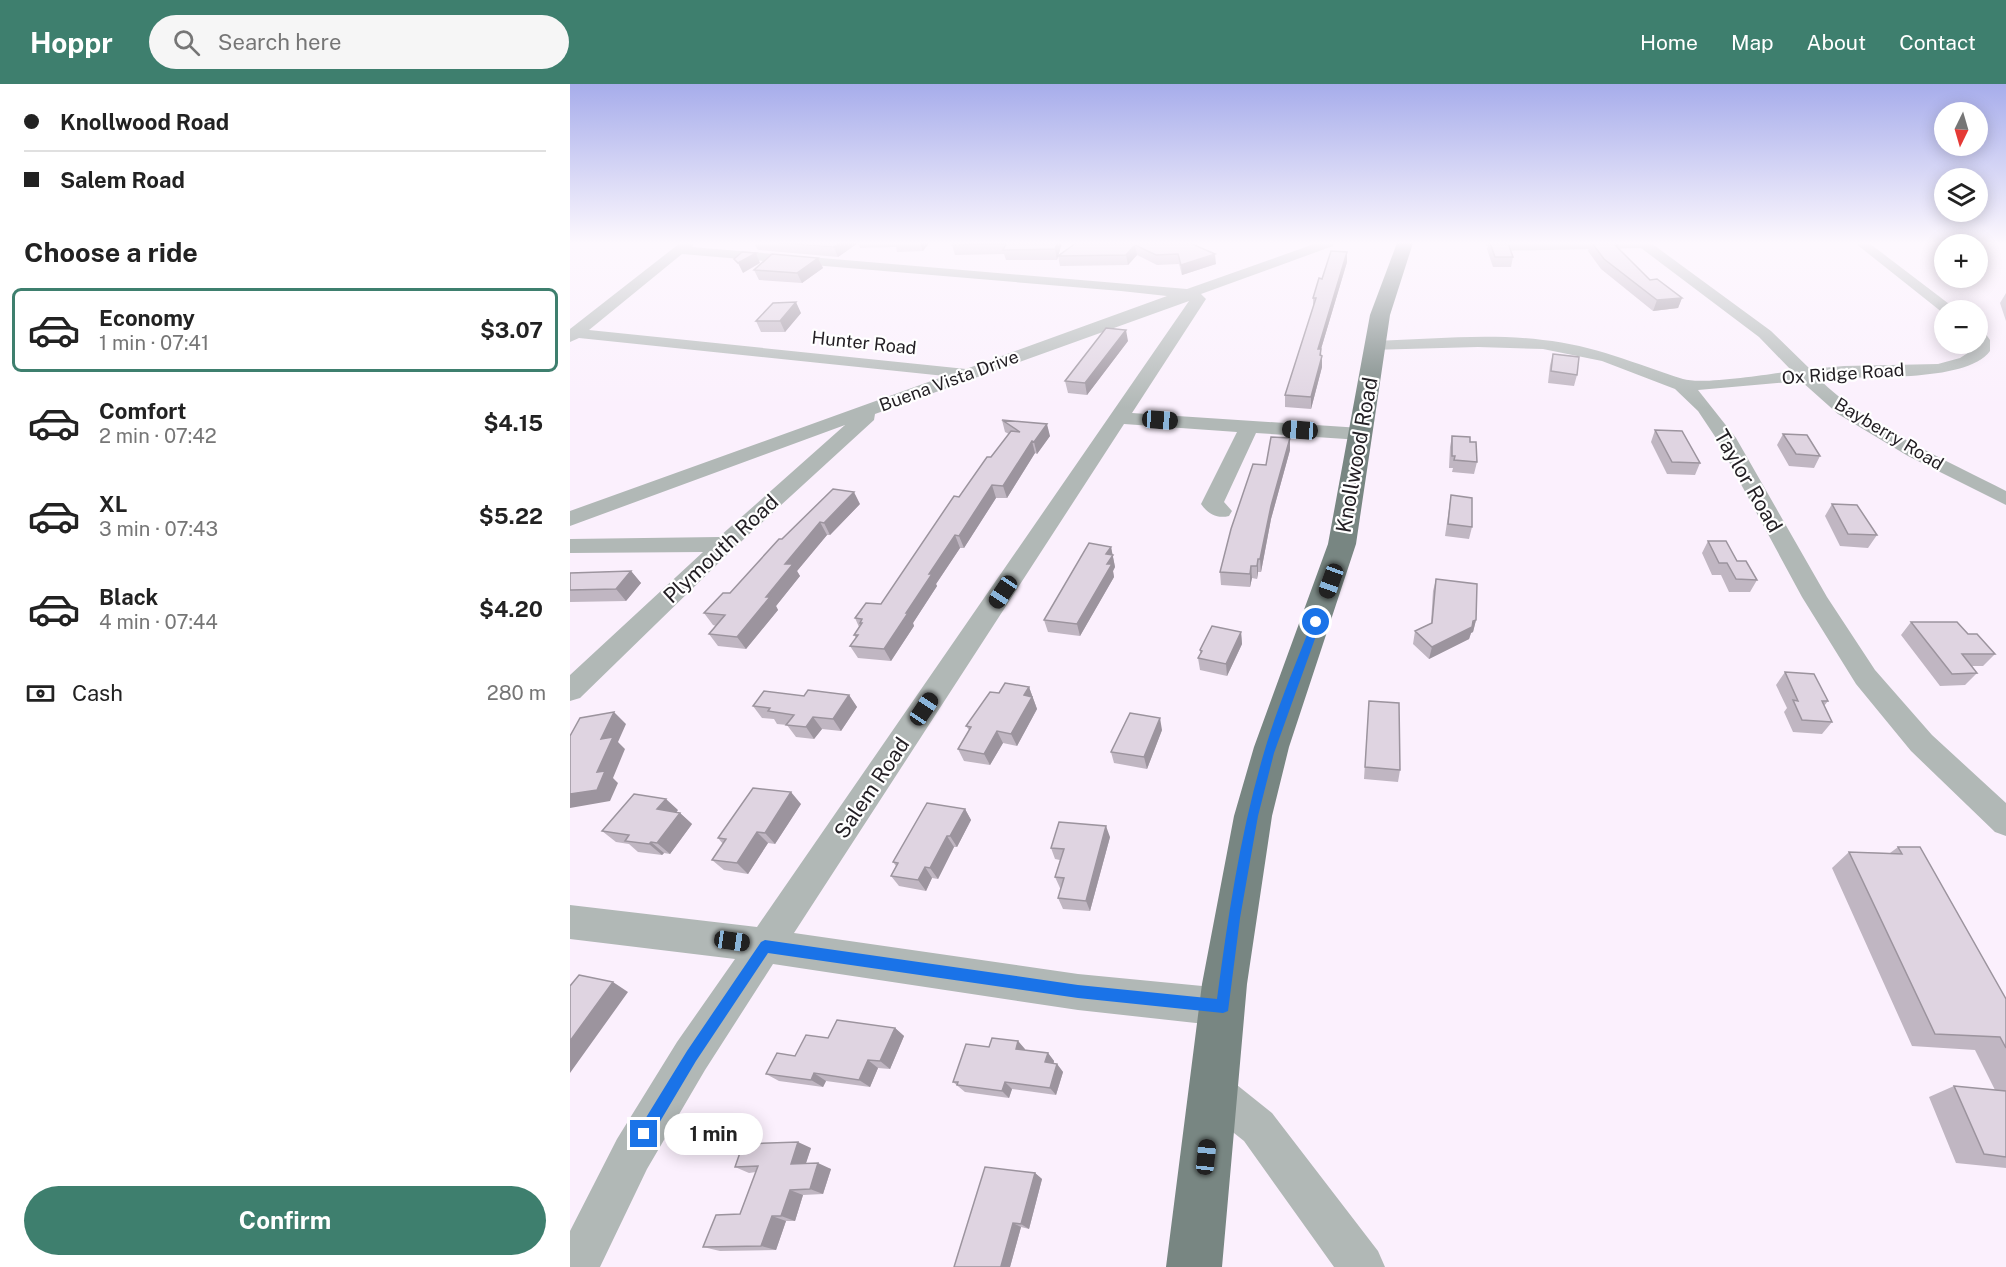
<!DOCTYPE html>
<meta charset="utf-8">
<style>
body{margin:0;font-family:"Public Sans",sans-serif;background:#f6f6f6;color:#222;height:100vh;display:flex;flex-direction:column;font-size:22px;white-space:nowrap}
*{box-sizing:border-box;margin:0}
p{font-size:20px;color:#767676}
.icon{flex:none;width:33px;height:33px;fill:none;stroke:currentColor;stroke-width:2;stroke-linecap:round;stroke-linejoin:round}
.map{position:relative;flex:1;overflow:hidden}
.panel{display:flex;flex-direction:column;background:#fff;width:570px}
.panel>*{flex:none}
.guide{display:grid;align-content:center;height:132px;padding:0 24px;background:#fff}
.needle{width:39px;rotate:185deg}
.buttons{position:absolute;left:1364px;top:18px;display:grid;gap:12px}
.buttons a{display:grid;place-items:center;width:54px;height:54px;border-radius:50%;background:#fff;box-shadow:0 3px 15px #0003;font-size:30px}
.end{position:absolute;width:27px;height:27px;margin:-14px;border:8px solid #1a73e8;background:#fff;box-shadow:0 0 0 3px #fff}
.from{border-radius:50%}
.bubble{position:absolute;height:42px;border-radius:21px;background:#fff;box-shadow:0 3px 15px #0003;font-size:20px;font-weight:700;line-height:42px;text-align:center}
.car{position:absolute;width:18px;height:36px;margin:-18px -9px;border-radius:8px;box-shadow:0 0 4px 2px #0007;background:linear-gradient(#222 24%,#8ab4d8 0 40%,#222 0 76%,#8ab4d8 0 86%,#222 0)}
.guide b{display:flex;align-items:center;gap:21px;height:57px;font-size:22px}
.guide b+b{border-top:2px solid #e0e0e0}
.guide i{width:15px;height:15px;background:#222}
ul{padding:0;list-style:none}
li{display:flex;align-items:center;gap:18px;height:84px;margin:0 12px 9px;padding:0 12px;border:3px solid transparent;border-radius:9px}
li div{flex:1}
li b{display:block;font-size:22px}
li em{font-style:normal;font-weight:700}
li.active{border-color:#3e7f6e}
li>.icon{width:54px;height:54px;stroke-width:1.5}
h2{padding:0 24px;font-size:27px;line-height:72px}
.pay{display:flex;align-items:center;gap:15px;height:66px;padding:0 24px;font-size:22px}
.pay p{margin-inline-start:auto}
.cta{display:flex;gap:12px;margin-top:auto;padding:12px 24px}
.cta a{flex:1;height:69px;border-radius:36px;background:#3e7f6e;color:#fff;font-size:24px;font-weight:700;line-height:69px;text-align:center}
header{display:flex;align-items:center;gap:36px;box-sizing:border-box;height:84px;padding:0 30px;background:#3e7f6e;color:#fff}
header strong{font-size:28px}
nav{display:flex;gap:33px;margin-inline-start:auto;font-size:21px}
.search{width:420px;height:54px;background:#f6f6f6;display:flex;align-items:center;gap:15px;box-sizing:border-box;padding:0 21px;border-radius:33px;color:#767676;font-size:22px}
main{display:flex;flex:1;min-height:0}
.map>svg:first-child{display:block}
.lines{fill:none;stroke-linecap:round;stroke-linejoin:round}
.minor{fill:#b1b8b6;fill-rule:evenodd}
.major{fill:#788682;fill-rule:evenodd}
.wall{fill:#c0b6c2}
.shaded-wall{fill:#9c949e}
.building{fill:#dfd4e1;stroke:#9c949e;stroke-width:1.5}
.route{fill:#1a73e8}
.labels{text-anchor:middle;stroke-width:4.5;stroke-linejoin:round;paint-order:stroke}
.far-street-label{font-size:18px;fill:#221e23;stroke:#fff}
.street-label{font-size:21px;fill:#221e23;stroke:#fff}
</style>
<header>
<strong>Hoppr</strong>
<div class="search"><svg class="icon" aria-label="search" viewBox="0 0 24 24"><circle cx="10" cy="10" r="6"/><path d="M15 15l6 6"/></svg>Search here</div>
<nav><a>Home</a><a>Map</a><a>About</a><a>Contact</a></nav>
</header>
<main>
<section class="panel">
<div class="guide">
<b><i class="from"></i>Knollwood Road</b>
<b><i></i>Salem Road</b>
</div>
<h2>Choose a ride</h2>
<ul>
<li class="active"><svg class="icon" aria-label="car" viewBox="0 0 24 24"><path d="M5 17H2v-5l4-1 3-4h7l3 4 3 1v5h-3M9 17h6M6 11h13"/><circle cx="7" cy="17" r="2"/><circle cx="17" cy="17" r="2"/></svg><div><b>Economy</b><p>1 min · 07:41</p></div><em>$3.07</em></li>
<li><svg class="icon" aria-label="car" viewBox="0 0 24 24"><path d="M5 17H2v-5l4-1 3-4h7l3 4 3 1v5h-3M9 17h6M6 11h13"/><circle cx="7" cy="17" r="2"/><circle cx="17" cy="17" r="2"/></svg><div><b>Comfort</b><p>2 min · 07:42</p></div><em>$4.15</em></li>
<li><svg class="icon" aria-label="car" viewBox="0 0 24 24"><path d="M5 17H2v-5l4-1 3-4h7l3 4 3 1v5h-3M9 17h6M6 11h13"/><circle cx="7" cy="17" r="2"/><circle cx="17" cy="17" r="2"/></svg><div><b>XL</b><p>3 min · 07:43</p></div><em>$5.22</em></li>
<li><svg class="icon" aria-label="car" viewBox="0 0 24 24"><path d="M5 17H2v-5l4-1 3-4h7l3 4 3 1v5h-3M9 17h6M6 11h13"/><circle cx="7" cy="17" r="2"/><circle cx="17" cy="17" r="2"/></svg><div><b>Black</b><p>4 min · 07:44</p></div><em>$4.20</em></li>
</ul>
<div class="pay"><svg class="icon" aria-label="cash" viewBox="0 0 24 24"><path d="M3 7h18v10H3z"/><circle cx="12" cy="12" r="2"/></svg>Cash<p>280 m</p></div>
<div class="cta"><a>Confirm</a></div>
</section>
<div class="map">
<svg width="1436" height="1183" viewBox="0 0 1436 1183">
<rect width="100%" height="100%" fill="#fbf0fd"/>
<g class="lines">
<path class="minor" d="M110,159H124L122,163L617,205L747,159H764L763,162L631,210L636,215L562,329L791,344L798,346L801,350L798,354L791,356L686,349L654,418L662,427L659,432C647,435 638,430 631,420L667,348L554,340L224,849L508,890L653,904L666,910L672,923L666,936L653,942L508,926L203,880L135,986L77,1085L30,1183H0V1147L47,1055L107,958L165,875L0,855V821L187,843L619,217L305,330L304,336L163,465L10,614L0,617V591L133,468L0,469V455L149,453L275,341L0,442V427L375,292L9,254L0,258V245ZM112,170L551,207L597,212L396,285L19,246Z
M943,159H1081L1201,247L1240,285L1274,282L1368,280L1390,274L1404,265V260H1407V244L1413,246L1420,256V267C1396,300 1290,291 1249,295C1295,341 1378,377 1436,407V421L1338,372L1268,330L1231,297L1128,306L1166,354L1257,513L1305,586L1362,651L1436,719V752L1425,748L1341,667L1286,600L1232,513L1146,354L1128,327L1105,305L1032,277L973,265L908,263L799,266L797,262L799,258L805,257C861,255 918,249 973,256C1023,261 1066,280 1113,295C1132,301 1199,290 1222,287L1189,253L1071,164L925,167L918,163L925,159Z
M1285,159H1299L1387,226H1374L1373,229Z
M643,987L657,993L702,1029L808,1167L815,1183H764L674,1057L629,1021L623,1007L629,993Z"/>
<path class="major" d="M827,159H843L820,231L786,460L719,663L702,732L677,900L652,1183H596L632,900L664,732L684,663L758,460L800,231Z"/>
</g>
<path class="wall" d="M184,159H359L353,167L327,168L326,163L290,164L288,159L268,173L188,166Z
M492,159L488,172L506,159H620L646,180L612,191L609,180L587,181L567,171L558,181L490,182L488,172L487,176H436L434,170L385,171L382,161Z
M915,159H925L943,173L941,183H923L917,165L918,161L916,162Z
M1021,159H1046L1048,161L1047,163L1080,196L1112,214L1108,224L1083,227L1031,185L1018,167Z
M248,174L253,184L232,199L189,196L184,186Z
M777,178L751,265L752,283L741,325L715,323V311L743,223V214L752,195Z
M1436,209V237L1430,219Z
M231,229L215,248H191L186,237Z
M558,257L517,311L498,309L495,297Z
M983,270L1007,291L1004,302L978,299L980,281Z
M432,336L480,352L467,370L465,369L437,414H426L394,464H390L366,500L367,502L343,539L344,542L321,577L288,574L280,562L286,554L284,551L289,543L285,534L311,520L389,413L439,350L435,348Z
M1085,346L1130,379L1125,391L1097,390L1081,358Z
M1213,350L1250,372L1244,384L1219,382L1207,361Z
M882,352L900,358L907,378L904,390L882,388L883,384H879L880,363Z
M720,354V366L701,435L691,488H688L687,495L682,494L680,503L651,501L650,488Z
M881,411L902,443L899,455L875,452Z
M290,420L260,451H257L227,487L230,492L206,522L208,526L176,565L148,562L139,550L146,542L143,541L134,529L160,509L212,455Z
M1262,420L1307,451L1298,464L1270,462L1255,432Z
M1138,457L1167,477L1187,496L1180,508H1159L1151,491H1142L1132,469Z
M541,463L545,483L543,487L544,493L510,552L478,548L474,536Z
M61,487L71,499L56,517L0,518V489Z
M866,495L906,536L903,548L901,549L899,555L859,575L843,560L845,547L861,539L863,507Z
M1341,538L1398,550L1425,570L1413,582H1402L1407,589L1395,601L1370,602L1331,551Z
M671,548L672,560L657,592L630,586L628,574L630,570V566Z
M1215,588L1258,617L1254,622L1262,638L1252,650L1223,648L1214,628L1217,624L1206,601Z
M459,603L467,625L447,662L433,659L420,681L394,677L388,665L399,646L396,642L429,609Z
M279,611L287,623L271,647L252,645L244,655L226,653L217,641L207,640L204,635L192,634L183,622L234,612Z
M799,617L830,686L828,698L794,695Z
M592,646L577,685L544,679L541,668Z
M231,720L205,760L198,759L178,790L154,786L142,776L153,760L148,754Z
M395,725L401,736L387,763H384L368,795L362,794L356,807L329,802L321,792L326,782L323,778Z
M108,726L106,728L110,729L122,740L100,770L94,769L92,771L68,768L59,760L46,758L32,747Z
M540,753L520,827L493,825L488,814L491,804H490L485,793L490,776L485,775L481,764Z
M1328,763L1436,915V1084L1386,1079L1359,1013L1384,1002L1425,1006L1405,966L1342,962L1262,784L1279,768L1320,769Z
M325,944L334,952L320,985L308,984L300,1003L256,997L253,1003L209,997L196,990L225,972L258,954Z
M448,957L455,966L478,969L484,977V979L487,980L493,988L486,1011L442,1005L439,1014L395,1008L383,998L419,963Z
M241,1064L236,1079L261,1085L253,1110L233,1111L225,1137H216L206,1166L150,1167L133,1163L170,1130L186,1088L179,1089L165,1083Z
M465,1089L472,1095L459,1145L451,1143L440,1183H384Z"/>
<path class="shaded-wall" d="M270,159H288L268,173L264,163Z
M350,159H359L353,167Z
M487,159H492L487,176L485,165Z
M565,161L567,171L558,181L556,171Z
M777,168V178L751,265V276L748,265Z
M186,169L190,179L173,189L168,179Z
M645,170L646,180L612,191L611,181Z
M248,174L253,184L232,199L227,189Z
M1112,214L1108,224L1083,227L1087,216Z
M226,218L231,229L215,248L210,237Z
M556,246L558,257L517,311L515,299Z
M752,272V283L741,325V313Z
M477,340L480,352L467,370L464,358Z
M720,354V366L701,435L691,488L690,475L701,422Z
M462,357L465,369L437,414L433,402Z
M422,401L426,414L394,464L389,452Z
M284,408L290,420L260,451L254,439Z
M250,438L257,451L227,487L230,492L206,522L208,526L176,565L167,553L196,513L215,480Z
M385,451L390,464L366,500L367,502L343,539L344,542L321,577L314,565L359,490Z
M541,463L545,483L543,487L544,493L510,552L507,540L536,470Z
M688,475V488L687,495V482Z
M681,482L682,494L680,503V490Z
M61,487L71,499L56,517L46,505Z
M906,536L903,548L901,549L899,555L859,575L862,563Z
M671,548L672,560L657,592L656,580Z
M459,603L467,625L447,662L441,650L454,611Z
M279,611L287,623L271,647L263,635Z
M44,628L56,640L48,658L55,665L43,694L48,699L40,717L0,724V710L27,688L31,655Z
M243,633L252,645L244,655L236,643Z
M590,634L592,646L577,685L574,673Z
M427,647L433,659L420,681L414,670Z
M221,708L231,720L205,760L195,749Z
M96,715L108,726L100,737L87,725Z
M395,725L401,736L387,763L380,752Z
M110,729L122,740L100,770L87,759Z
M536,742L540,753L520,827L516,817Z
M187,748L198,759L178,790L167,779Z
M377,752L384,763L368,795L360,784Z
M81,758L94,769L92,771L79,760Z
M355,783L362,794L356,807L348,796Z
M43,898L58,908L0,989V957Z
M325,944L334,952L320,985L310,977Z
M448,957L455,965L453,973L446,965Z
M478,969L484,977L481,986L475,978Z
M298,976L308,984L300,1003L289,996Z
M487,980L493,988L486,1011L480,1004Z
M244,989L256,997L253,1003L241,996Z
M435,998L442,1005L439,1014L432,1007Z
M228,1058L241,1064L234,1085L221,1080Z
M248,1079L261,1085L253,1110L240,1105Z
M465,1089L472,1095L459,1145L451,1140Z
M220,1106L233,1111L225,1137L211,1132Z
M202,1132L216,1137L206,1166L191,1162Z
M443,1139L451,1143L440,1183H434L431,1182Z"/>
<path class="building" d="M209,159H270L264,163Z
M383,159H487L485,165L433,166L436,160L382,161Z
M506,159H620L645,170L611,181L608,170L586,171L565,161L556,171L488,172Z
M920,159H938L943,173H925Z
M1022,159H1046L1048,161H1045L1080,196L1087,195L1112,214L1087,216L1034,175Z
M761,167L777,168L748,265H751L750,271L752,272L741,313L715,311L746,214H743L749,194L752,195Z
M172,168L186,169L168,179L164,175Z
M202,170L248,174L227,189L184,186Z
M226,218L210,237H186L203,219Z
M536,244L556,246L515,299L495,297Z
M983,270L1009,273L1007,291L981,287Z
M432,336L477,340L464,358L462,357L433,402L422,401L389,452L385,451L359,490H362L336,529H338L314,565L280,562L288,551H284L292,539H290L292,535L285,534L296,519L311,520L384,412L389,413L417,373H421L441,347L450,348Z
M1085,346L1112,347L1130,379L1102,378Z
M1213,350L1237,351L1250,372L1226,370Z
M882,352L900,353V358H906L907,378L884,376L885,372H882Z
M701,353L720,354L701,422L690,475H688L687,482H681L680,490L650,488L661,445L683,380L696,381Z
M263,405L284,408L254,439L250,438L215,480H223L196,513H200L167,553L139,550L155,531L134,529L153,509H160L209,455H212Z
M881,411L902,414V443L878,440Z
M1262,420L1287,421L1307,451L1278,450Z
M1138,457H1156L1167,477H1176L1187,496L1166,495L1157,479H1149Z
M519,459L541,463L536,470L543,471L537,480H542L507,540L474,536Z
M61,487L46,505L0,506V489Z
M866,495L907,500L906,536L903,537L902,543L862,563L845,547L862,539Z
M1341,538H1387L1398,550H1407L1425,570H1392L1407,589L1382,590Z
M642,542L671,548L656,580L628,574L632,567L630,566Z
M1215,588L1244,590L1258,617H1252L1262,638L1232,636L1223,616L1228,617Z
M435,599L459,603L454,611L462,613L441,650L427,647L414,670L388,665L401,643L396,642L420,608L429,609Z
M238,606L279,611L263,635L243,633L236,643L216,641L224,631L198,627L200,624L183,622L194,607L234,612Z
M799,617L829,619L830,686L795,683Z
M44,628L31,655L43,653L27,688L35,687L27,706L0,710V652L10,634Z
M560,629L590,634L574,673L541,668Z
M183,704L221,708L195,749L187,748L167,779L142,776L156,755L148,754Z
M64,710L96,715L87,725L110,729L87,759L81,758L79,760L55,757L59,751L32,747Z
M357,719L395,725L380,752H377L360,784L355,783L348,796L321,792L328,779L323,778Z
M489,738L536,742L516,817L488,814L494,794L485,793L494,765L481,764Z
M1328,763H1350L1436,915V964L1430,953L1365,950L1279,768L1332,770Z
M9,891L43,898L0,957V902Z
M267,936L325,944L310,977L298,976L289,996L244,989L241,996L196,990L207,969L225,972L236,951L258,954Z
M422,954L448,957L446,965L478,969L475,978L487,980L480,1004L435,998L432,1007L387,1001L388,998H383L396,960L419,963Z
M1384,1002L1436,1007V1073L1414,1070Z
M228,1058L221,1080L248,1079L240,1105L220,1106L211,1132H202L191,1162L133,1163L146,1131L170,1130L188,1082L165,1083L173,1060Z
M415,1083L465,1089L451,1140L443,1139L431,1182L439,1183H384Z"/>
<linearGradient id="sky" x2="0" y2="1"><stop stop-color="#a7adeb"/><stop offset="0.49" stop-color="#fdf8fe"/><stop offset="1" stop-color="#fdf8fe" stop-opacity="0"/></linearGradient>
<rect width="1436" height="324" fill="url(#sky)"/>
<path class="route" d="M746,534L751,538L704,669L688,732L670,834L658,927L653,929L508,914L198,869L126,977L79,1056L74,1058L69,1056L66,1050L69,1045L117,967L191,858L195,856L508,901L647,915C658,833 670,751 693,672C706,626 725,582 742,538Z"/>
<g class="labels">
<g class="far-street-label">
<text transform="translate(294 259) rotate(6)" y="6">Hunter Road</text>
<text transform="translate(1273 290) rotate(-4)" y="6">Ox Ridge Road</text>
<text transform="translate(379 297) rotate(-20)" y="6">Buena Vista Drive</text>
<text transform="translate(1319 350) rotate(31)" y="6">Bayberry Road</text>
</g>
<g class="street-label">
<text transform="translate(787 371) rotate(-80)" y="7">Knollwood Road</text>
<text transform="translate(1178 397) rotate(60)" y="7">Taylor Road</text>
<text transform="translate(151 465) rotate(-43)" y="7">Plymouth Road</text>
<text transform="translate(302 704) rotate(-56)" y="7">Salem Road</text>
</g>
</g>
</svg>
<div class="buttons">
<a><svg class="needle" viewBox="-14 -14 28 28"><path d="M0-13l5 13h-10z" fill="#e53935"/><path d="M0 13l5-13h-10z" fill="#767676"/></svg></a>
<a><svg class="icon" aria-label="layers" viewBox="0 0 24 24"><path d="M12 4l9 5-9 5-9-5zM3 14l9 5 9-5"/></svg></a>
<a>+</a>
<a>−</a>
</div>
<i class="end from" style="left:746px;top:538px"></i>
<i class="end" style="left:74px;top:1050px"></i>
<div class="bubble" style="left:94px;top:1029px;width:99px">1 min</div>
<i class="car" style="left:590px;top:336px;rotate:94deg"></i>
<i class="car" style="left:730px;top:346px;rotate:274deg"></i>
<i class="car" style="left:761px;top:497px;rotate:200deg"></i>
<i class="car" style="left:433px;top:508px;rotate:214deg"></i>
<i class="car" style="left:354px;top:625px;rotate:34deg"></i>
<i class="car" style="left:162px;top:857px;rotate:98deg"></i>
<i class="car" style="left:636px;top:1073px;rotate:6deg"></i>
</div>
</main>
